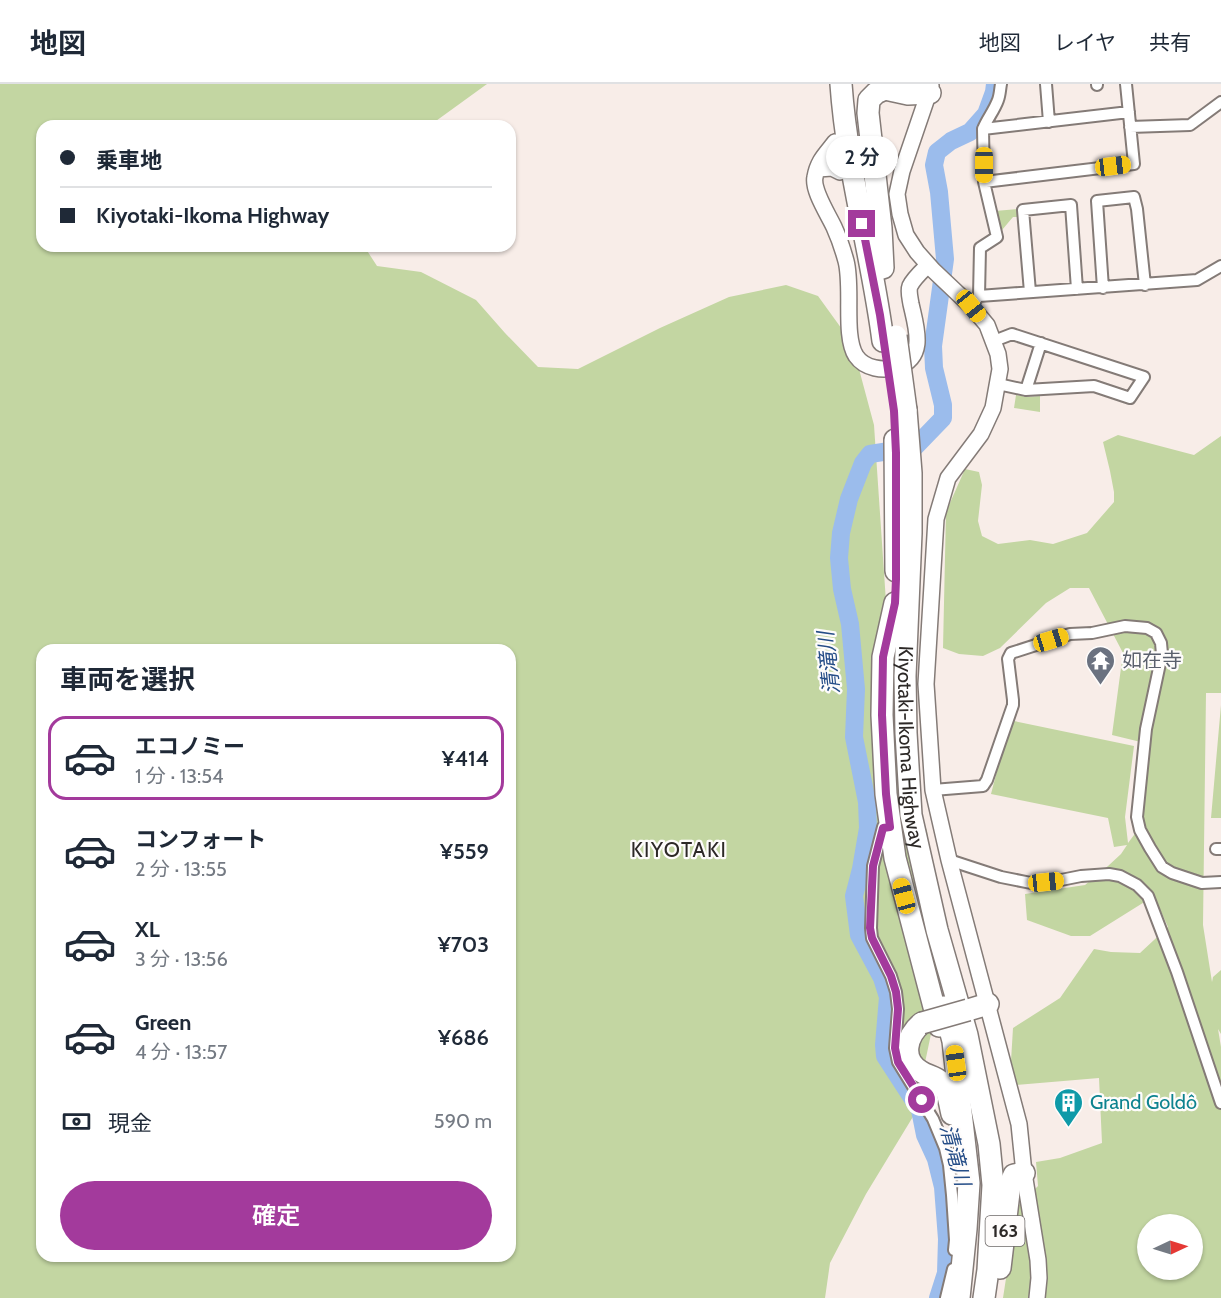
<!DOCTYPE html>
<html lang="ja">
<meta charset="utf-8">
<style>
body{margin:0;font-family:Cabin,"Noto Sans JP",sans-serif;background:#f2f2f3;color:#1f2937;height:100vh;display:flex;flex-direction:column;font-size:22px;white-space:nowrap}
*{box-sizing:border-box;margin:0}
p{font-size:20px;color:#747a83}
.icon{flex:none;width:33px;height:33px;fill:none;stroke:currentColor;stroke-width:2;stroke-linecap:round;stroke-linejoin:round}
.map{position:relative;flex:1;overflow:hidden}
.details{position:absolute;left:36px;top:560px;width:480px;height:618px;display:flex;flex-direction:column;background:#fff;border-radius:18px;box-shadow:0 2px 4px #0004}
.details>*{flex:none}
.guide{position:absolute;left:36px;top:36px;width:480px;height:132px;border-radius:18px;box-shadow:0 2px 4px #0004;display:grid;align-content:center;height:132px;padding:0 24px;background:#fff}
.needle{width:39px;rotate:86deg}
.fabs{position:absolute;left:1137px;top:1130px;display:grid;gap:12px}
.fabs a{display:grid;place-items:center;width:66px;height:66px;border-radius:50%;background:#fff;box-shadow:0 2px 4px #0004;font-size:30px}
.end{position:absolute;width:27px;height:27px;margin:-14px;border:8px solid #a33a9c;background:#fff;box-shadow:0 0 0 3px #fff}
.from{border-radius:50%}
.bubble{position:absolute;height:42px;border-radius:21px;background:#fff;box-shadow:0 2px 4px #0004;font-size:20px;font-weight:600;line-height:42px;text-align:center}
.car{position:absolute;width:18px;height:36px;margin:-18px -9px;border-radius:8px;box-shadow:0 0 4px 2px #0007;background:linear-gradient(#f5c518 24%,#345 0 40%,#f5c518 0 76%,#345 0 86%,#f5c518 0)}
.guide b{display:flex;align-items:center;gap:21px;height:57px;font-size:22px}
.guide b+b{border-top:2px solid #e0e1e3}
.guide i{width:15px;height:15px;background:#1f2937}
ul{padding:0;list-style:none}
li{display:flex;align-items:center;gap:18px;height:84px;margin:0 12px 9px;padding:0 12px;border:3px solid transparent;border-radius:18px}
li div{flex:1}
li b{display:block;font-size:22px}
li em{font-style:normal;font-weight:600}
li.on{border-color:#a33a9c}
li>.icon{width:54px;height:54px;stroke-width:1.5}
h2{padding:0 24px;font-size:27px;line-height:72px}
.pay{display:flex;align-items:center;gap:15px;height:66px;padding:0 24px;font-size:22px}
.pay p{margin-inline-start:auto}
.button{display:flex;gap:12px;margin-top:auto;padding:12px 24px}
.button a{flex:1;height:69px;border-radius:36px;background:#a33a9c;color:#fff;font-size:24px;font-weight:600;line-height:69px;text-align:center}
header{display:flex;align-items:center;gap:36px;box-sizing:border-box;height:84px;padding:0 30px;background:#fff;border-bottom:2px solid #e0e1e3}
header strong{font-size:28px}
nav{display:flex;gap:33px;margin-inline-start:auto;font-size:21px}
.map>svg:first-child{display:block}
.green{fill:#c3d6a2;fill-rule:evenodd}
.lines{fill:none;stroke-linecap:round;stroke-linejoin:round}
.river{stroke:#9bbcec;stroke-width:18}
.street-casing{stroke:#847b77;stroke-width:14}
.secondary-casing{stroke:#847b77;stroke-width:18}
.highway-casing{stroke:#847b77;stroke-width:24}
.street{stroke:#fff;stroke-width:10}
.secondary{stroke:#fff;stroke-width:15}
.highway{stroke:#fff;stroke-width:21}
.highway-bridge-casing{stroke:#847b77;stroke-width:24;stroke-linecap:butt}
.highway-bridge{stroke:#fff;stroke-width:21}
.route{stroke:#a33a9c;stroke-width:8}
.labels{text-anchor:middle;stroke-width:4.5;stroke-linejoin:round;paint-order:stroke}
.shield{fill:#fefcfb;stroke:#6c6867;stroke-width:1.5}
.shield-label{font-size:18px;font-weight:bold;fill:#2d2927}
.worship-label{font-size:20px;fill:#5b616d;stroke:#fefcfb;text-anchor:start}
.street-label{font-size:20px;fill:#2d2927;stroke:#fefcfb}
.culture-label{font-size:20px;fill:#0d838f;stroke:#fefcfb;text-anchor:start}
.water-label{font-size:21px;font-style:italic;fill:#254d87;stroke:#fefcfb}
.neighbourhood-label{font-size:21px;letter-spacing:1.5px;fill:#2d2927;stroke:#fefcfb}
</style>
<header>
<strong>地図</strong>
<nav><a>地図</a><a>レイヤ</a><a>共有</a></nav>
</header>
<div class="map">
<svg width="1221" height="1214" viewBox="0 0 1221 1214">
<rect width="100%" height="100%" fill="#f8ede8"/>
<path class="green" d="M0,0H487L429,42H42V162H364L377,182L421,188L476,216L505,249L538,283L578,285L660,244L729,213L786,201L818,212L852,259L874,341L886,518L905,686L927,747L943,865L931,950L914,1031L866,1110L830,1179L825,1214H0ZM42,566H510V1172H42Z
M1018,125L1019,133H1013L1002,146H999L995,127Z
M1016,311L1028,313L1040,312V328L1014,324Z
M1118,351L1194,371L1221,352V609H1206L1203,841L1212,898L1213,893L1221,886V950L1218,945L1221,963V1214H1003L1017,1123L1038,1102L1036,1078L1060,1074L1102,1059L1099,994L1015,1001L1011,977L1013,944L1060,914L1094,865L1111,868L1140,869L1168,843L1154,812L1090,852H1071L1027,836L1025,810L1085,801L1108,782L1121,770L1127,761L1114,763L1108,734L991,710L1009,641L1014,637L1134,662L1125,733L1128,759L1143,739L1149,660L1112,651L1123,569L1089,504H1070L1046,519L1000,564L983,572L959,570L943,564L946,428L965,385L979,388L982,401L978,437L982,452L998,460L1030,456L1053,460L1087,449L1114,418V408L1110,387L1103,358ZM1148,1140H1192V1185H1148Z
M1221,621V734H1211Z"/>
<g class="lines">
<path class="river" d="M938,1214L946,1189L947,1155L943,1103L936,1075L925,1051L920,1026L885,972L884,961L888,913L882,894L859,851L854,812L861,785L868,744L867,718L854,653L856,605L850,540L842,505L839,474L841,449L849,415L863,379L870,370L915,363L943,334V321L934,284L933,262L945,175L939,108L934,81L937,68L951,57L970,48L986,30L994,8L995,0"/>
<defs>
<path id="street" d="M1046,0L1049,38
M1097,0V1
M1126,0L1134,80L984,98L983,45L1129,28
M1130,43L1190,41L1221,18
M983,45C987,35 994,27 998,16C1000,11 1000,5 1001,0
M1103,204L1097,117L1134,113L1137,125L1145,201
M1030,208L1023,126L1071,121L1077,205
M979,212L980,164L997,153L984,98
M971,222L979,212L1197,196L1221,182
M994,257L1012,250L1144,293L1130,314L1094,302L1026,306L998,300
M1026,306L1041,259
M933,706L983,702L987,696L1013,621V616L1008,575L1011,569L1070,550L1092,549L1125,542L1147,544L1156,549L1161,559L1162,570L1146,645L1137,733L1140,746L1150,764L1162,783L1172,789L1202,799L1221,798
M889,743H883L873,782L871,844L872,854L891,892L896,908L898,925L895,964L898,978L933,1035L945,1064L949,1081L952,1111L955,1156L954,1166
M1216,765H1221
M949,776L1001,793L1031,799L1061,796L1081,792L1109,790L1120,792L1137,801L1148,812L1177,888L1221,1019
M946,1214L953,1185"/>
<path id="secondary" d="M931,2L902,87L897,110L900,130L906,151L917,168L933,186L971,222L987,241L998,270L1000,285L993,324L981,350L948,394L936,435L926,600L933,706L949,776L1019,1040L1024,1089L1038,1176L1039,1194L1037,1214
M835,58C826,70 818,76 815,93C812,106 828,130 834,143C839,154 843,166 846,177C853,203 843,252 856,272C865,285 883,287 897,283C927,273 916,243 911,220C910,214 908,207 910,202C914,194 922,187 928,181
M818,85L832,84L840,88"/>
<g id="highway">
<path d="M841,0C847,87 872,171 883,257"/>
<path d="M883,184L881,144L868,29L869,16L876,9L885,5L908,10L930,9"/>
<path id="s1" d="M906,326L911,389V449L905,592L906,649L911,731L937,846L967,951L989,1060L993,1101L988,1186L984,1214"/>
<path d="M895,356L896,487"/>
<path d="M895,519L883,573L882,631L886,710L895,774L939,942"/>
<path d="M944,923L953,957L969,1099L966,1145L959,1214"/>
<path d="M968,926L988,920"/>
<path d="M922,939C907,951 900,975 920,987C927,992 934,992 941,998C949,1006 949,1019 952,1030"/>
<path d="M1000,1184L1010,1100L1014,1091L1024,1089"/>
</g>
</defs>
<use href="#street" class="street-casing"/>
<use href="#secondary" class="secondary-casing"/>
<use href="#highway" class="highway-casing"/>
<use href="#street" class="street"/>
<use href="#secondary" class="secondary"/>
<use href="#highway" class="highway"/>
<defs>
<path id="highway-bridge" d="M896,252L906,326
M922,939L968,926"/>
</defs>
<use href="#highway-bridge" class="highway-bridge-casing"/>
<use href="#highway-bridge" class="highway-bridge"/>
</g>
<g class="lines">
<path class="route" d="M862,140L880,231L894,327L896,369V495L895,519L883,573L882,631L886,710L890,743L883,744L873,782L870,844L872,854L891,892L896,908L898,925L895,964L898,978L922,1016"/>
</g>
<defs>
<symbol id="temple-pin" viewBox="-11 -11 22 30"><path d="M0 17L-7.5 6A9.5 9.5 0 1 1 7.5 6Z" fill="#6b7280" stroke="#fefcfb"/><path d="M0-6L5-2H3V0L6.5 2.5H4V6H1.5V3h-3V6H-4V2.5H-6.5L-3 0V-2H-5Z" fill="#fff"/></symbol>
<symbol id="building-pin" viewBox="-11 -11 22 30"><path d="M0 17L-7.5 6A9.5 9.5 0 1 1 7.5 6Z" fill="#0f9aa8" stroke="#fefcfb"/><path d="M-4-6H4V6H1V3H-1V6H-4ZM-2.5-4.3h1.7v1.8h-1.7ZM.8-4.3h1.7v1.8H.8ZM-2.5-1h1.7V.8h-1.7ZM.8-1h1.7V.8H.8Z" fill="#fff"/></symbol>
</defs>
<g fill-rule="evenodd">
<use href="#temple-pin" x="1084" y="560" width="33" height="45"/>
<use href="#building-pin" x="1052" y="1002" width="33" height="45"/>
</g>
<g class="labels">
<rect class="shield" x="985.5" y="1132" width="39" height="30" rx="4.5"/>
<g class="shield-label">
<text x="1005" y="1153">163</text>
</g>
<g class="worship-label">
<text x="1122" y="583">如在寺</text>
</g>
<g class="street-label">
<text dy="7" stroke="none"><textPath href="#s1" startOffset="338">Kiyotaki-Ikoma Highway</textPath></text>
</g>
<g class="culture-label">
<text x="1090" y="1025">Grand Goldô</text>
</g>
<g class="water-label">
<text transform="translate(829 579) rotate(-96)" y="7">清滝川</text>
<text transform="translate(955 1071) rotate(75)" y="7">清滝川</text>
</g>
<g class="neighbourhood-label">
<text x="679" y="773">KIYOTAKI</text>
</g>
</g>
</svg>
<div class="fabs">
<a><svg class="needle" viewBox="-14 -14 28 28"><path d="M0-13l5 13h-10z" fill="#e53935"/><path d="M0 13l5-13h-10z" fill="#747a83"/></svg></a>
</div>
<i class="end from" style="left:922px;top:1016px"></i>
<i class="end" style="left:862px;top:140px"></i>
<div class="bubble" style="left:826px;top:52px;width:72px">2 分</div>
<i class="car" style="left:984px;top:81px;rotate:180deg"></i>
<i class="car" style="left:1113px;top:82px;rotate:83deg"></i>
<i class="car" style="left:971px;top:222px;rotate:141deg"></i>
<i class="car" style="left:1051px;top:556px;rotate:73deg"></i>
<i class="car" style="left:1046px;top:798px;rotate:84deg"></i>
<i class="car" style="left:904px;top:812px;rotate:345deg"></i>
<i class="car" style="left:956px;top:979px;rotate:352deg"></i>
<div class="guide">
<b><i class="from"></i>乗車地</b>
<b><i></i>Kiyotaki-Ikoma Highway</b>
</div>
<section class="details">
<h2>車両を選択</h2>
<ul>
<li class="on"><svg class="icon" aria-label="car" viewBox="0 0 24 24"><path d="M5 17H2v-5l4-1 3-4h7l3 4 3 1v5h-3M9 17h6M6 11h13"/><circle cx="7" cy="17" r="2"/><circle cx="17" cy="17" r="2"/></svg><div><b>エコノミー</b><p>1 分 · 13:54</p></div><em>¥414</em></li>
<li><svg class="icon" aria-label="car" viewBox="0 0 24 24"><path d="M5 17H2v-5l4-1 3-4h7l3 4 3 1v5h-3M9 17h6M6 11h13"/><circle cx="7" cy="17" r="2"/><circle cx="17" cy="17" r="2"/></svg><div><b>コンフォート</b><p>2 分 · 13:55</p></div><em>¥559</em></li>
<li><svg class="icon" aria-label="car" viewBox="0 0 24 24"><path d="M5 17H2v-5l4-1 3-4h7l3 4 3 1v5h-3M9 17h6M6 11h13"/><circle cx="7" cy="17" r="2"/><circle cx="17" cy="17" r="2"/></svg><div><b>XL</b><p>3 分 · 13:56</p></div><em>¥703</em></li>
<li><svg class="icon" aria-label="car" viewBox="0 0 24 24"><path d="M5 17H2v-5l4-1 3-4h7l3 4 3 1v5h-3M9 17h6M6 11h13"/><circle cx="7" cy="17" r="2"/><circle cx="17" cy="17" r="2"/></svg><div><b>Green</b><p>4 分 · 13:57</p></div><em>¥686</em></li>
</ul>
<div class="pay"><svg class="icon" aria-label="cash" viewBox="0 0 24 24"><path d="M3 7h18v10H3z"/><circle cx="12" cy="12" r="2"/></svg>現金<p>590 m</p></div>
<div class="button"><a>確定</a></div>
</section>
</div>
